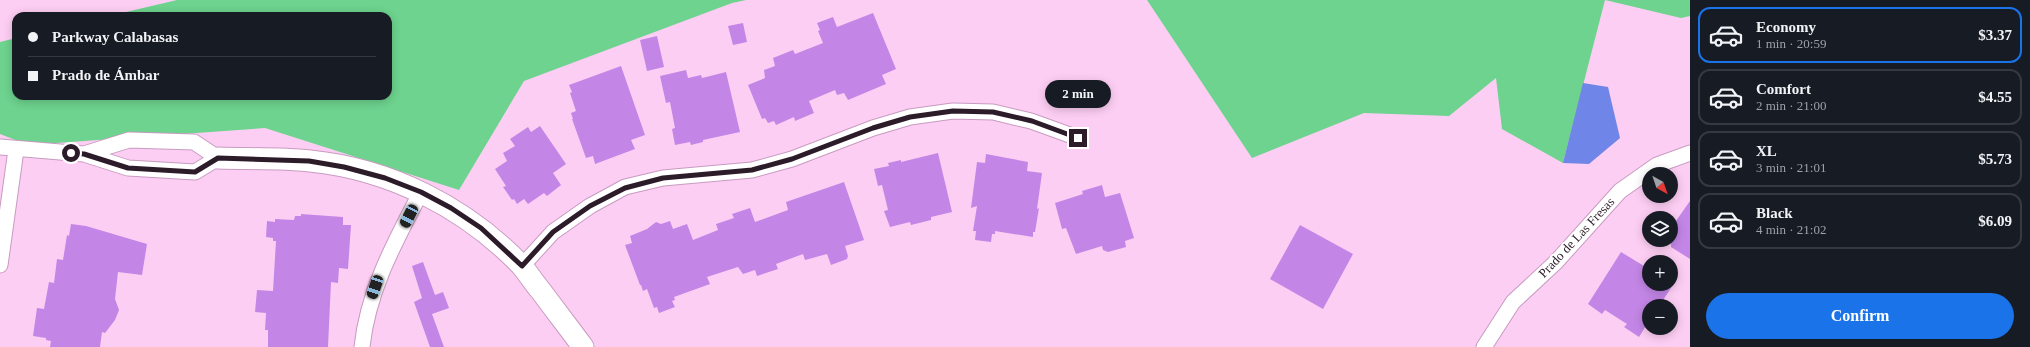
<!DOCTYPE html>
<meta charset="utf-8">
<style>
body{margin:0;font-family:Georgia,serif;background:#20242c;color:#f1f3f6;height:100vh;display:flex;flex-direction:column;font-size:15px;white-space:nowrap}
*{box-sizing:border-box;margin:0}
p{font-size:13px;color:#9ea1a6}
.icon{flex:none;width:22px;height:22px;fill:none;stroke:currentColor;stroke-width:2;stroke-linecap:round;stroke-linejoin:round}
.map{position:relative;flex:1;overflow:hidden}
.drawer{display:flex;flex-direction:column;background:#171b24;width:340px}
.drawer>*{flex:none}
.top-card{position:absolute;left:12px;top:12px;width:380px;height:88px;border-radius:12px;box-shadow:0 2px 10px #0003;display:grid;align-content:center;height:88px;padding:0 16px;background:#171b24}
.needle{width:26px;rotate:140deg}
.controls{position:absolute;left:1642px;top:167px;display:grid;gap:8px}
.controls a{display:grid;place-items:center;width:36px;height:36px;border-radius:50%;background:#171b24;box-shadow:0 2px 10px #0003;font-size:20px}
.end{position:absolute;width:18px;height:18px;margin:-9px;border:5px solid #2c1b29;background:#fff;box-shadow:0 0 0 2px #fff}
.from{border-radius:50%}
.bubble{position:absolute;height:28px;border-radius:14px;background:#171b24;box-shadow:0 2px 10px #0003;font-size:13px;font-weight:800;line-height:28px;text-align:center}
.car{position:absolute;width:12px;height:24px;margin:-12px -6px;border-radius:5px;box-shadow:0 0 3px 1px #0007;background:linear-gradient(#222 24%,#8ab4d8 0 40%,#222 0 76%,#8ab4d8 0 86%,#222 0)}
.top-card b{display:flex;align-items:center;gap:14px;height:38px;font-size:15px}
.top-card b+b{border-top:1px solid #363941}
.top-card i{width:10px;height:10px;background:#f1f3f6}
ul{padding:7px 0 0;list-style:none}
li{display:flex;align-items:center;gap:12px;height:56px;margin:0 8px 6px;padding:0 8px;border:2px solid #363941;border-radius:12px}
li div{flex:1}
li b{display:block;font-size:15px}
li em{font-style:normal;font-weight:800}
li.on{border-color:#1a73e8}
li>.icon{width:36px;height:36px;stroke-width:1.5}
.action{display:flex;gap:8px;margin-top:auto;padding:8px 16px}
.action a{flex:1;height:46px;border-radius:24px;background:#1a73e8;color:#fff;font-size:16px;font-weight:800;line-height:46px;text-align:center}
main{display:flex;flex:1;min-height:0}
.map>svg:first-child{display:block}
.green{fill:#6dd38e}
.water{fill:#6f85e7}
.building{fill:#c386e6}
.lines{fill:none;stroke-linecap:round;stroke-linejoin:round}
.street-casing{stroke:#c89bc0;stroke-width:17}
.secondary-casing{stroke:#c89bc0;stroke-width:23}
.street{stroke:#fff;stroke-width:15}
.secondary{stroke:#fff;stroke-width:21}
.route{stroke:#2c1b29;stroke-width:5}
.labels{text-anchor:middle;stroke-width:4;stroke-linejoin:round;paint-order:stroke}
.street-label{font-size:13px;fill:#2c1b29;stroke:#fff}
</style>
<main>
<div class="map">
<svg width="1690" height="347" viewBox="0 0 1690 347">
<rect width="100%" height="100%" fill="#fdcef4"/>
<path class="green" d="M177,0H746L732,3L524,81L459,190L265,128L28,145L0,134V42L16,38V96H388V16H109Z
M1147,0H1690V16L1681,18L1605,0L1563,163L1502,129L1496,78L1449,116L1364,113L1252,158Z"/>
<path class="water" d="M1583,83L1608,87L1620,138L1589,164L1563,163Z"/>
<path class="building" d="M873,13L896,69L882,75L886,84L848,100L844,93L837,95L835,90L809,101L814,113L795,121L794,117L776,125L774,121L768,123L765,118L762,119L748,85L765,78L764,70L775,66L773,58L793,50L795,54L823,43L818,31L820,30L817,23L833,17L837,27Z
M743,23L747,42L733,45L728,26Z
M657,36L664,67L647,71L640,40Z
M621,66L645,135L631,140L635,149L595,164L593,156L586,158L572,119H573L571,113L576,111L570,93L572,92L569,85Z
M686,70L688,78L701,75L702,78L726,72L740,132L703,140V142L691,145L690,142L675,145L672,129L675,128L670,102L666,103L660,76Z
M540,126L566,164L553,173L561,185L547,196L544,193L528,204L524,199L517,204L514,199L512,200L503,187L506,186L495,169L507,161L503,153L515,146L510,139L528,127L531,132Z
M938,153L952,212L931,217V220L911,225L910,222L890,227L884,211L888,210L882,185L878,186L874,169L889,166L888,163L901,160V162Z
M986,154L1028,162L1027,171L1042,173L1037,209L1039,208L1035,232H1033V237L995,231V234H992L991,242L975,240L976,231H973L977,206L971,208L977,162L985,163Z
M844,182L864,240L845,246L848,256L847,259L831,265L827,254L805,260L803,254L776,264L778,269L757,276L755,270L743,274L738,267L707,277L710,284L674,297L675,300L672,301L675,307L659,313L657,307L654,308L647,289L643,291L641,285H640L625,245L632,243L630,236L647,229L656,222L661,224L670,221L673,229L687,224L693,240L718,230L716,224L734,218L732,214L750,208L755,222L788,210L786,202Z
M1102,185L1105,197L1120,193L1134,238L1125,241L1126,247L1108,252L1103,250L1102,246L1076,254L1066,228L1062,229L1055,203L1083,194L1082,191Z
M1690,201V259L1671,247V228Z
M301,214L343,217V225H351L348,269L339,268L338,283L331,282L328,347H268V330H265L266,313L255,312L257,290L273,291L276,241H273V238L266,237L267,221L275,222V219L294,220L295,216H301Z
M71,224L86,226L147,244L142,275L118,272L115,299L119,310L115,320L105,333L102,332L100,347H50L51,341L46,340V338L33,336L37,308L44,309L49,282L54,283L57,259L63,260L67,235L69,236Z
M1300,225L1353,254L1323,309L1270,279Z
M1621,252L1649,269V284L1673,285L1659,306H1649V321L1639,337L1624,327L1627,324L1605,310L1602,314L1588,304Z
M423,262L435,295L443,292L449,308L432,314L444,347H430L414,302L422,298L412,266Z"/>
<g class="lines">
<defs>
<path id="street" d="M0,147L84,154L128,168L195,172L218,158L194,142L129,140L84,154
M0,265L16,150
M522,266L553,232L590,206L625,187L663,178L752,170L792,159L873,128L910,117L953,111L993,112L1031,121L1078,138
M362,347C368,290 395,242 421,192
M1484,347L1513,302L1556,262L1620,191L1657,165L1690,153"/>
<path id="secondary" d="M218,158C248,159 280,158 310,161C390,169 465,207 521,265C528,273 534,283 541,291C555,310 569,328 583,347"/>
</defs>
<use href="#street" class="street-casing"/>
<use href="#secondary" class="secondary-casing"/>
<use href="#street" class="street"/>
<use href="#secondary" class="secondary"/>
</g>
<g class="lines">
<path class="route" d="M71,153L84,154L128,168L195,172L218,158L309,161L344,167L385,178L421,192L451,208L481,228L522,266L553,232L590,206L625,188L663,178L752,170L792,159L873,128L910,117L953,111L993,112L1032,121L1078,138"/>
</g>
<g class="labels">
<g class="street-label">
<text transform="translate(1576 237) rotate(-47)" y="5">Prado de Las Fresas</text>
</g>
</g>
</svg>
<div class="controls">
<a><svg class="needle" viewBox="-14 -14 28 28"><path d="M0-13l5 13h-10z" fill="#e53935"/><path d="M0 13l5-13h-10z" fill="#9ea1a6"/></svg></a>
<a><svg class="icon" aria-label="layers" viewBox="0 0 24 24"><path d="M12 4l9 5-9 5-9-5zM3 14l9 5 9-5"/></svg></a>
<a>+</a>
<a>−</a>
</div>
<i class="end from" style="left:71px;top:153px"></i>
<i class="end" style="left:1078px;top:138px"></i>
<div class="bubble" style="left:1045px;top:80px;width:66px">2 min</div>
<i class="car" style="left:409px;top:216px;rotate:207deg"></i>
<i class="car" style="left:375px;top:287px;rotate:199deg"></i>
<div class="top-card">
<b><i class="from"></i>Parkway Calabasas</b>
<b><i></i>Prado de Ámbar</b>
</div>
</div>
<section class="drawer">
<ul>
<li class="on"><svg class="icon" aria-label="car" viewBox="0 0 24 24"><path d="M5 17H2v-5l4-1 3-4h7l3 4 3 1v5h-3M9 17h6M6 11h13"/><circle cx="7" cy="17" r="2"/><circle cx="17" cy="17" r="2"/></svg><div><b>Economy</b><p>1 min · 20:59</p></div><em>$3.37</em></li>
<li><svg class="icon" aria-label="car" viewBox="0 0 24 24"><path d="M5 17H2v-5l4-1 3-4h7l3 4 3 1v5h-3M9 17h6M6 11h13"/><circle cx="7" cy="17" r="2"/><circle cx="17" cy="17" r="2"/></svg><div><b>Comfort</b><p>2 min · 21:00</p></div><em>$4.55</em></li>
<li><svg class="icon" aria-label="car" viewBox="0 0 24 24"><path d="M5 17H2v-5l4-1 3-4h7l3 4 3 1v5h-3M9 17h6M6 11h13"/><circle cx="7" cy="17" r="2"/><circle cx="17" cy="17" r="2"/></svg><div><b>XL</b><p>3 min · 21:01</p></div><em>$5.73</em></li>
<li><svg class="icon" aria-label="car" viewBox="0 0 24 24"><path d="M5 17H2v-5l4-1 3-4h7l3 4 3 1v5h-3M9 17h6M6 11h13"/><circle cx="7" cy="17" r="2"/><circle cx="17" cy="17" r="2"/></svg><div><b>Black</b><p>4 min · 21:02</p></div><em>$6.09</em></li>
</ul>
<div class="action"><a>Confirm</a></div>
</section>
</main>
